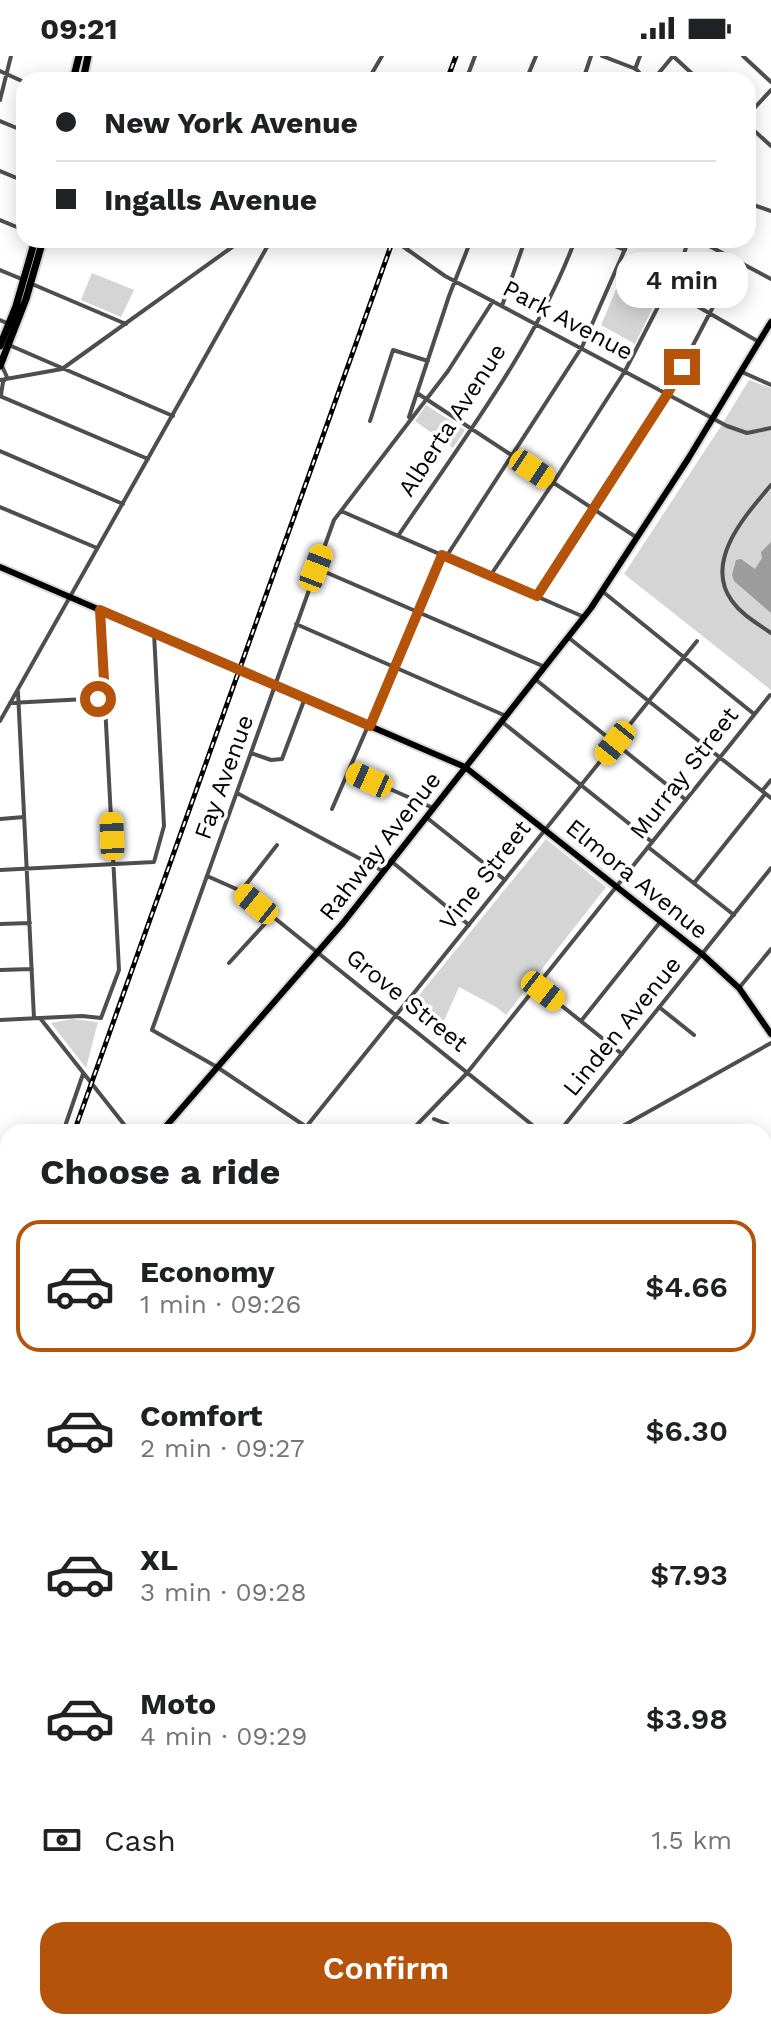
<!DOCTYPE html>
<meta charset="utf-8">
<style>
body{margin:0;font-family:"Work Sans",sans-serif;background:#f2f2f2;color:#202124;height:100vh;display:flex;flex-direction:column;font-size:30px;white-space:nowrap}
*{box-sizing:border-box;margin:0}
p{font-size:26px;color:#757577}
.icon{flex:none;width:44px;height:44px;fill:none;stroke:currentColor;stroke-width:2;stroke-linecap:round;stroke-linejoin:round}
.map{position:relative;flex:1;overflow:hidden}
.side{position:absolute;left:0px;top:1068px;width:772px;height:906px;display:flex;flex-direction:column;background:#fff;border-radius:24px 24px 0 0;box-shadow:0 4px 20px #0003}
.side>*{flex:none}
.top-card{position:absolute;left:16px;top:16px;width:740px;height:176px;border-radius:24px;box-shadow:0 4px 20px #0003;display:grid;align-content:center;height:176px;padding:0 40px;background:#fff}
.end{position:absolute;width:36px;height:36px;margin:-18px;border:10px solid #b45309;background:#fff;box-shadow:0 0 0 4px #fff}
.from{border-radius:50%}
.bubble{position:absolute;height:56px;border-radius:24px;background:#fff;box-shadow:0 4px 20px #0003;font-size:26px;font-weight:600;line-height:56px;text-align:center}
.car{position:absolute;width:24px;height:48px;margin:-24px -12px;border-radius:10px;box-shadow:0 0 6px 2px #0007;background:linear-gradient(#f5c518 24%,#345 0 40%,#f5c518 0 76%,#345 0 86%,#f5c518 0)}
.top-card b{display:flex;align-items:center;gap:28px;height:76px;font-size:30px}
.top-card b+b{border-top:2px solid #e0e0e0}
.top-card i{width:20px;height:20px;background:#202124}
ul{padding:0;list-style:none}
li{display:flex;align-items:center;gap:24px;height:132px;margin:0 16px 12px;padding:0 24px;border:4px solid transparent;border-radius:24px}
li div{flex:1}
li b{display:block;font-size:30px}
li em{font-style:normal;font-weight:600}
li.current{border-color:#b45309}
li>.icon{width:72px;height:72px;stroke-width:1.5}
h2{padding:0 40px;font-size:36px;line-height:96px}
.pay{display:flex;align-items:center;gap:20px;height:88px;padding:0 40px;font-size:30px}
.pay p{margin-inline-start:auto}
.action{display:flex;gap:16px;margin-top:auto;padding:16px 40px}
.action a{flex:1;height:92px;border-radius:24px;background:#b45309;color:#fff;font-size:32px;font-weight:600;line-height:92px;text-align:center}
.status{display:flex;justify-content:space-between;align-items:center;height:56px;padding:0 40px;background:#fff;direction:ltr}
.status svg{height:22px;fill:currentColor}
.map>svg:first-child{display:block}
.green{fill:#d5d5d5}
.water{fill:#9c9c9c}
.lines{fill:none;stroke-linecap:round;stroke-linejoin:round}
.minor-tunnel{stroke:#d9d9d9;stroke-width:4;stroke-dasharray:4 2;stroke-linecap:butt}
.major-casing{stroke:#dbdbdb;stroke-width:10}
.highway-casing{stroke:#dbdbdb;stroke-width:11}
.minor{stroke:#4e4e4e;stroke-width:4}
.major{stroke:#000;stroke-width:6}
.highway{stroke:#000;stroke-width:7}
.rail-casing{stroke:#000;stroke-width:5}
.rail{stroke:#fff;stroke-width:2;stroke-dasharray:6;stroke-linecap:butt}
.minor-bridge{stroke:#4e4e4e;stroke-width:4}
.route{stroke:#b45309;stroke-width:10}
.labels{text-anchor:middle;stroke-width:7;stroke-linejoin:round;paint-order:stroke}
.street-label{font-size:24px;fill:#000;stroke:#fff}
</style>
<div class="status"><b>09:21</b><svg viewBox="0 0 49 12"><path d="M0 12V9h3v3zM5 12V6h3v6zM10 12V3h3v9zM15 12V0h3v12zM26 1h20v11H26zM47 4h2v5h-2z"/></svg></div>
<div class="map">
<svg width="771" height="1973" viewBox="0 0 771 1973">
<rect width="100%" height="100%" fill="#fff"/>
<path class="green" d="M624,215L661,235L635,288L601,269Z
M92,217L134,234L121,261L81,244Z
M749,324L771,332V634L624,518L719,373Z
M426,349L465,374L453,392L415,365Z
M546,783L606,831L506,959L496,951L459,931L444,965L416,943Z
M72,963L98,966L86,1012L51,967Z
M764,1900H771V1973H695L699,1966H764Z"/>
<path class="water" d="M771,486V557L734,525L732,519L736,504L741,503L755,513L762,502L761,496Z"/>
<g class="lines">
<path class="minor-tunnel" d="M7,1689H8"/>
<defs>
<path id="major" d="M0,511L465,711L703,899L739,932L771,978
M161,1076L343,867L591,552L688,403L771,266
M764,1315L771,1312
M764,1323L771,1319
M646,1966L661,1973
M59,1973L61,1966"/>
<path id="highway" d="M73,24L79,0
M83,24L88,0
M0,290L16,250L35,184
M0,310L26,243L43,184"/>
</defs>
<use href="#major" class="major-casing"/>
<use href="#highway" class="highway-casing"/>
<path class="minor" d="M602,0L636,13L646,24
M673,0L699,24
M743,0L771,26
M635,13L640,0
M0,15L24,26
M368,24L382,0
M466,24L475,0
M526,24L536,0
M583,24L591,0
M653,24L673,0
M0,44L11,0
M748,59L771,34
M0,65L24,75
M748,69L771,90
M0,115L24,125
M748,147L771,155
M0,164L24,174
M599,184L625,194
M698,184L771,223
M408,194L445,220L727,370L747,377L771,372
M621,206L759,286
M0,214L24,224
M32,228L126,268
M502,250L525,184
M0,264L9,268
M9,289L173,360
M742,316L771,329
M0,324L62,313L242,184
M417,337L636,481
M1,339L3,326L7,321L2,310
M0,340L148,403
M409,361L449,240L471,184
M370,365L393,294L428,305
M0,395L123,448
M771,429C746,459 703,505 732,545C742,559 757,567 771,577
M0,451L97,492
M341,455L584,561
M398,480C460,388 536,289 575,184
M446,501L582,291L629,184
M316,512L545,611
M490,520L553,427L625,315L683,202L688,184
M602,535L754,658
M537,540L668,337L737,205
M296,568L506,660
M569,582L771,742
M535,623L686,744
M18,636L34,962
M10,647L105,642
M0,665L271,184
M501,665L652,786
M251,697L271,704L282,703L305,642
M349,715L433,752
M762,735L771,724
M237,737L383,815
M332,753L442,499
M426,761L505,824
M0,763L24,761
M648,791L734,859
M391,805L469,869
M0,814L154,806L164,770L154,577
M207,820L241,835L541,1076
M694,827L765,738
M241,835L277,789
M0,868L30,867
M229,907L272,860
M0,914L32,913
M537,930L622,998
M739,932L771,893
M659,951L694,979
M40,962L82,960L101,962L119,914L100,554
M0,964L40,962L130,1076
M581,965L661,865
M434,1063L447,1068L453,1076
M63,1076L83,1018
M302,1076L697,585
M314,1076L217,1011L152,974L334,464L448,315L493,245
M410,1076L467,1017L770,639
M559,1076L771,812
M612,1076L771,987
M764,1093L771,1090
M0,1147H8
M764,1152L771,1153
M764,1196L771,1192
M0,1246L8,1242
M0,1394L8,1443
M764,1406L771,1384
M764,1431L771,1433
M0,1520L8,1516
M0,1617L8,1613
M764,1622L771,1623
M0,1665L3,1672
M4,1684L6,1696
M764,1688L771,1675
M764,1729L771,1730
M764,1811H771
M0,1823L8,1824
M764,1858H771
M0,1897L8,1901
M0,1950L8,1904
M113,1966L114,1973
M215,1966L216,1973
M317,1966L319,1973
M259,1973L293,1966
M524,1973L530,1966"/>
<use href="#major" class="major"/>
<use href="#highway" class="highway"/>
<defs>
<path id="rail" d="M447,24L456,0
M74,1076L393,184
M2,1755L8,1720
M0,1793L8,1746"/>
</defs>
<use href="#rail" class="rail-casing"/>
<use href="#rail" class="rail"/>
<path class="minor-bridge" d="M394,184L408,194"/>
</g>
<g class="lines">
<path class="route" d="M98,643L105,642L100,554L370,670L442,499L537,540L668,337L682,311"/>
</g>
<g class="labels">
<g class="street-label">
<text transform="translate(568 264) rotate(28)" y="8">Park Avenue</text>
<text transform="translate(452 364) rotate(-57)" y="8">Alberta Avenue</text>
<text transform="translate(684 717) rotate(-52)" y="8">Murray Street</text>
<text transform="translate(224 721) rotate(-70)" y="8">Fay Avenue</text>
<text transform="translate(380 790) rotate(-52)" y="8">Rahway Avenue</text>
<text transform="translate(485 819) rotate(-52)" y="8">Vine Street</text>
<text transform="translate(637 823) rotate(39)" y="8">Elmora Avenue</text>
<text transform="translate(407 944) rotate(39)" y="8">Grove Street</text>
<text transform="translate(622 970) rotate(-51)" y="8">Linden Avenue</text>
</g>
</g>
</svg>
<i class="end from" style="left:98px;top:643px"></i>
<i class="end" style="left:682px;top:311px"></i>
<div class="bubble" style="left:616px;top:196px;width:132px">4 min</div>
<i class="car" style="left:532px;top:413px;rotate:124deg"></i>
<i class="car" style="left:316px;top:512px;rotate:21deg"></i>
<i class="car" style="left:615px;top:687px;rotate:219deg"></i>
<i class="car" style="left:369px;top:724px;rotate:294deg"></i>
<i class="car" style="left:112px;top:780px;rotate:358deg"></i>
<i class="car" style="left:256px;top:848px;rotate:309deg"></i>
<i class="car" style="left:543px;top:935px;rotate:128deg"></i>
<div class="top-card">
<b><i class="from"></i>New York Avenue</b>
<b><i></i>Ingalls Avenue</b>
</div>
<section class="side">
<h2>Choose a ride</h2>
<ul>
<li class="current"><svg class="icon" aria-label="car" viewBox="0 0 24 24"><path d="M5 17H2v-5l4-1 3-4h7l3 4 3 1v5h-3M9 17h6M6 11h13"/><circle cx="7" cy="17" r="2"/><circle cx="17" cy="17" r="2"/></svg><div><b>Economy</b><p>1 min · 09:26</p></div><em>$4.66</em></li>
<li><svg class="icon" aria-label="car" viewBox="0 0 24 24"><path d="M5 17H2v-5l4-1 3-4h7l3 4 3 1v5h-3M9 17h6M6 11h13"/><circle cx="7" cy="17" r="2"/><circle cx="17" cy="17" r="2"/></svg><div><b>Comfort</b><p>2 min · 09:27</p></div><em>$6.30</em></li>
<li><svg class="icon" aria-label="car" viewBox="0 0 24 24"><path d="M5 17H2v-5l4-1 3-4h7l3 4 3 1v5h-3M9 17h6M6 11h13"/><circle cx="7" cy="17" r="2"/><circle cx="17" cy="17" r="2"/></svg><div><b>XL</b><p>3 min · 09:28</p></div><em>$7.93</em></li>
<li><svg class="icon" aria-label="car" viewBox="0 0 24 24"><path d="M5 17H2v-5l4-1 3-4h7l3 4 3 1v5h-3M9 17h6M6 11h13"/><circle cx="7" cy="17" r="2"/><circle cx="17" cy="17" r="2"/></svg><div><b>Moto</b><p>4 min · 09:29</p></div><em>$3.98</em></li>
</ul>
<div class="pay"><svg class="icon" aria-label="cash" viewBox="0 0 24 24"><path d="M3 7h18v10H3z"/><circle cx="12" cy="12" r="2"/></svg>Cash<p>1.5 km</p></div>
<div class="action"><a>Confirm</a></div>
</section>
</div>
